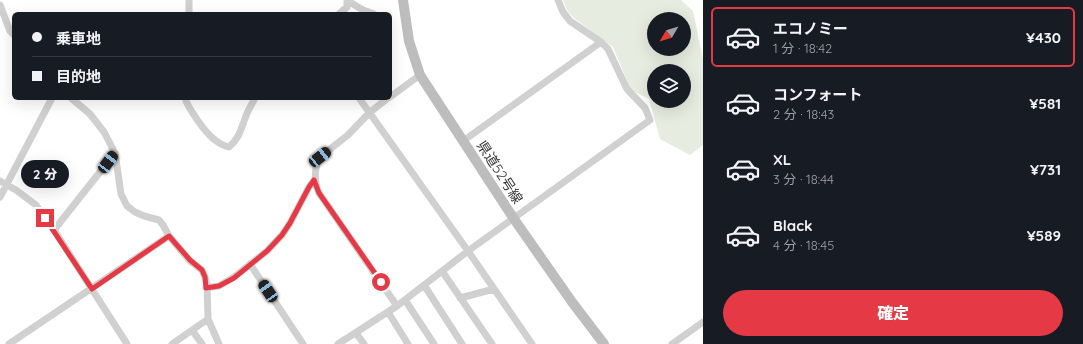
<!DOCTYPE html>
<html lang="ja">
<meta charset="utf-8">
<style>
body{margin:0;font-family:Quicksand,"Noto Sans JP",sans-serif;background:#20242c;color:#f1f3f6;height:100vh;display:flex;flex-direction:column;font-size:15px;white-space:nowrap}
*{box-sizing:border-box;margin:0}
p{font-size:13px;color:#9ea1a6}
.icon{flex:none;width:22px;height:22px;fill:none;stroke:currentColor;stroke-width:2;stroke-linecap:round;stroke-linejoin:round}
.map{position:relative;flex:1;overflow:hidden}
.details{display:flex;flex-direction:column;background:#171b24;width:380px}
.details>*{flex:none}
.top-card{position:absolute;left:12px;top:12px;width:380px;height:88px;border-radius:6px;box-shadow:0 4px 16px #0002;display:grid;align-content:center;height:88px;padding:0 20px;background:#171b24}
.needle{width:26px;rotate:232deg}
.buttons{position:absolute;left:647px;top:12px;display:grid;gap:8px}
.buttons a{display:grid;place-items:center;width:44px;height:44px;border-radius:50%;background:#171b24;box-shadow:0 4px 16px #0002;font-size:20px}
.end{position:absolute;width:18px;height:18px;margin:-9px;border:5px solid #e63946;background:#fff;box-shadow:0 0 0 2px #fff}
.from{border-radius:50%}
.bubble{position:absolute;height:28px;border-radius:14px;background:#171b24;box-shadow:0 4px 16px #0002;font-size:13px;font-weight:800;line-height:28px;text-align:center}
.car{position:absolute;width:12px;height:24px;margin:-12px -6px;border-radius:5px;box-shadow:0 0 3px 1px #0007;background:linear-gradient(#222 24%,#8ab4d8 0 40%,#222 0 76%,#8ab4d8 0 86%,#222 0)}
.top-card b{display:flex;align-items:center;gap:14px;height:38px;font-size:15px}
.top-card b+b{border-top:1px solid #363941}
.top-card i{width:10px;height:10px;background:#f1f3f6}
ul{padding:7px 0 0;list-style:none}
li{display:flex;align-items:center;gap:12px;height:60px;margin:0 8px 6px;padding:0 12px;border:2px solid transparent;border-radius:6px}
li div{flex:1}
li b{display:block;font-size:15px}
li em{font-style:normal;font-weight:800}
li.selected{border-color:#e63946}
li>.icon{width:36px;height:36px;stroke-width:1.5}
.button{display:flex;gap:8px;margin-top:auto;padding:8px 20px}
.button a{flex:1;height:46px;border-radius:24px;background:#e63946;color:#fff;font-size:16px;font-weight:800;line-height:46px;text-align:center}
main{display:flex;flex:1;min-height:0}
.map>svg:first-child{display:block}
.green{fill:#e6ecdf;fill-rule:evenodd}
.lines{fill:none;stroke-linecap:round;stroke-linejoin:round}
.street{stroke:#d0d0d0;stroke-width:7}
.secondary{stroke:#bdbdbd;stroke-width:10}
.route{stroke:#e63946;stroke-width:5}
.labels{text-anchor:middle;stroke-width:4;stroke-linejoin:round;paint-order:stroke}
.street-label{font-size:14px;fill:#333;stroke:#fff}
</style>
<main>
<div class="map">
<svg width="703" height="344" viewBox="0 0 703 344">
<rect width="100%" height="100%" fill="#fff"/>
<path class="green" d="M563,0H681L693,11L703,59V145L690,155L660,139L649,99L631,90L613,47L574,18L567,10ZM654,19H684V49H654ZM654,71H684V101H654Z"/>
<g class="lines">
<path class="street" d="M348,1L363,10L374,14
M0,5L10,31L14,35
M189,14V0
M339,14L347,7V0
M390,97L420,75
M71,98L90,114L104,132L115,153L121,194L127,206L135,212L144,216L159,220L163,225L169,236L190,261L202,270L205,277L207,284L208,319L172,344
M185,98C188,108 206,134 215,140C219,143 224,146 229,147C240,138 241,128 246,116C248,110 252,104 255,98
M359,98L468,251L532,344
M388,98L369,113L348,135L320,157C314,168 314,182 319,193L397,306
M463,141L601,42L570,21L563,12L558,0
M0,181L16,190L36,205L54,230L127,344
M0,197L52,98
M54,230L115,153
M250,264L303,344
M442,271L492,344
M424,285L462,344
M206,288L219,286L234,277L267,251L282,235L290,223L309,187L314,180
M460,298L494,289
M405,300L434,344
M388,312L408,344
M208,319L219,344
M192,330L202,344
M356,333L364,344
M9,344L169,236
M338,344L397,306L468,251L650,120L645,108L627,89L608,49L601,42
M672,344L703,322"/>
<path class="secondary" d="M403,0L409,41L420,75L514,219L572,302L604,344"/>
</g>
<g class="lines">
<path class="route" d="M45,218L92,289L169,236L190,260L202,270L205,277L206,288L219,286L234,278L267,251L282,235L290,223L309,187L314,180L319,193L381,282"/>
</g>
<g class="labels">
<g class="street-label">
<text transform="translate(500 172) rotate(57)" y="5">県道52号線</text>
</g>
</g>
</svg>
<div class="buttons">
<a><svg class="needle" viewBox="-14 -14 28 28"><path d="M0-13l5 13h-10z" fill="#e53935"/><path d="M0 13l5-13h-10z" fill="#9ea1a6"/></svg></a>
<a><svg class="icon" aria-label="layers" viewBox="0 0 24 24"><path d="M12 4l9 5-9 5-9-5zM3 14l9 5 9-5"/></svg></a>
</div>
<i class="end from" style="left:381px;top:282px"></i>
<i class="end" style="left:45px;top:218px"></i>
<div class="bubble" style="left:21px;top:160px;width:48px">2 分</div>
<i class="car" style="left:320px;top:157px;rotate:52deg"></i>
<i class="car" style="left:108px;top:162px;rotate:37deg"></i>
<i class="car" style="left:268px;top:291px;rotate:326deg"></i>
<div class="top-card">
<b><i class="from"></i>乗車地</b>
<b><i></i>目的地</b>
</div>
</div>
<section class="details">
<ul>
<li class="selected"><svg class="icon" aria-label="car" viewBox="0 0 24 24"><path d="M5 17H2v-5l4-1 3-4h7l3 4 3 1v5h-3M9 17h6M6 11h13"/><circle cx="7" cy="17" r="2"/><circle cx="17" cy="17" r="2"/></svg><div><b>エコノミー</b><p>1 分 · 18:42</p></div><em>¥430</em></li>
<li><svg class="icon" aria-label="car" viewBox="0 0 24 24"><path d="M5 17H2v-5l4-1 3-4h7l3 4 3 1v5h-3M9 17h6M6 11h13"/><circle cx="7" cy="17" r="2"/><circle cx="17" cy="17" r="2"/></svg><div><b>コンフォート</b><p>2 分 · 18:43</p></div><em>¥581</em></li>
<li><svg class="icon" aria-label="car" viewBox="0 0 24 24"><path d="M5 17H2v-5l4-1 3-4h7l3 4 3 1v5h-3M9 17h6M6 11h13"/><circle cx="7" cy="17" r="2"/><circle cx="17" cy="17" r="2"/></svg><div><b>XL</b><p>3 分 · 18:44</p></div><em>¥731</em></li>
<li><svg class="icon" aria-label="car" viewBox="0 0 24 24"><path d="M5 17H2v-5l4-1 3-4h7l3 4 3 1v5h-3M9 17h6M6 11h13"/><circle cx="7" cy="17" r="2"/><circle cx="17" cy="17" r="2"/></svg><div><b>Black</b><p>4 分 · 18:45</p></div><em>¥589</em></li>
</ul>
<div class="button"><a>確定</a></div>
</section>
</main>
